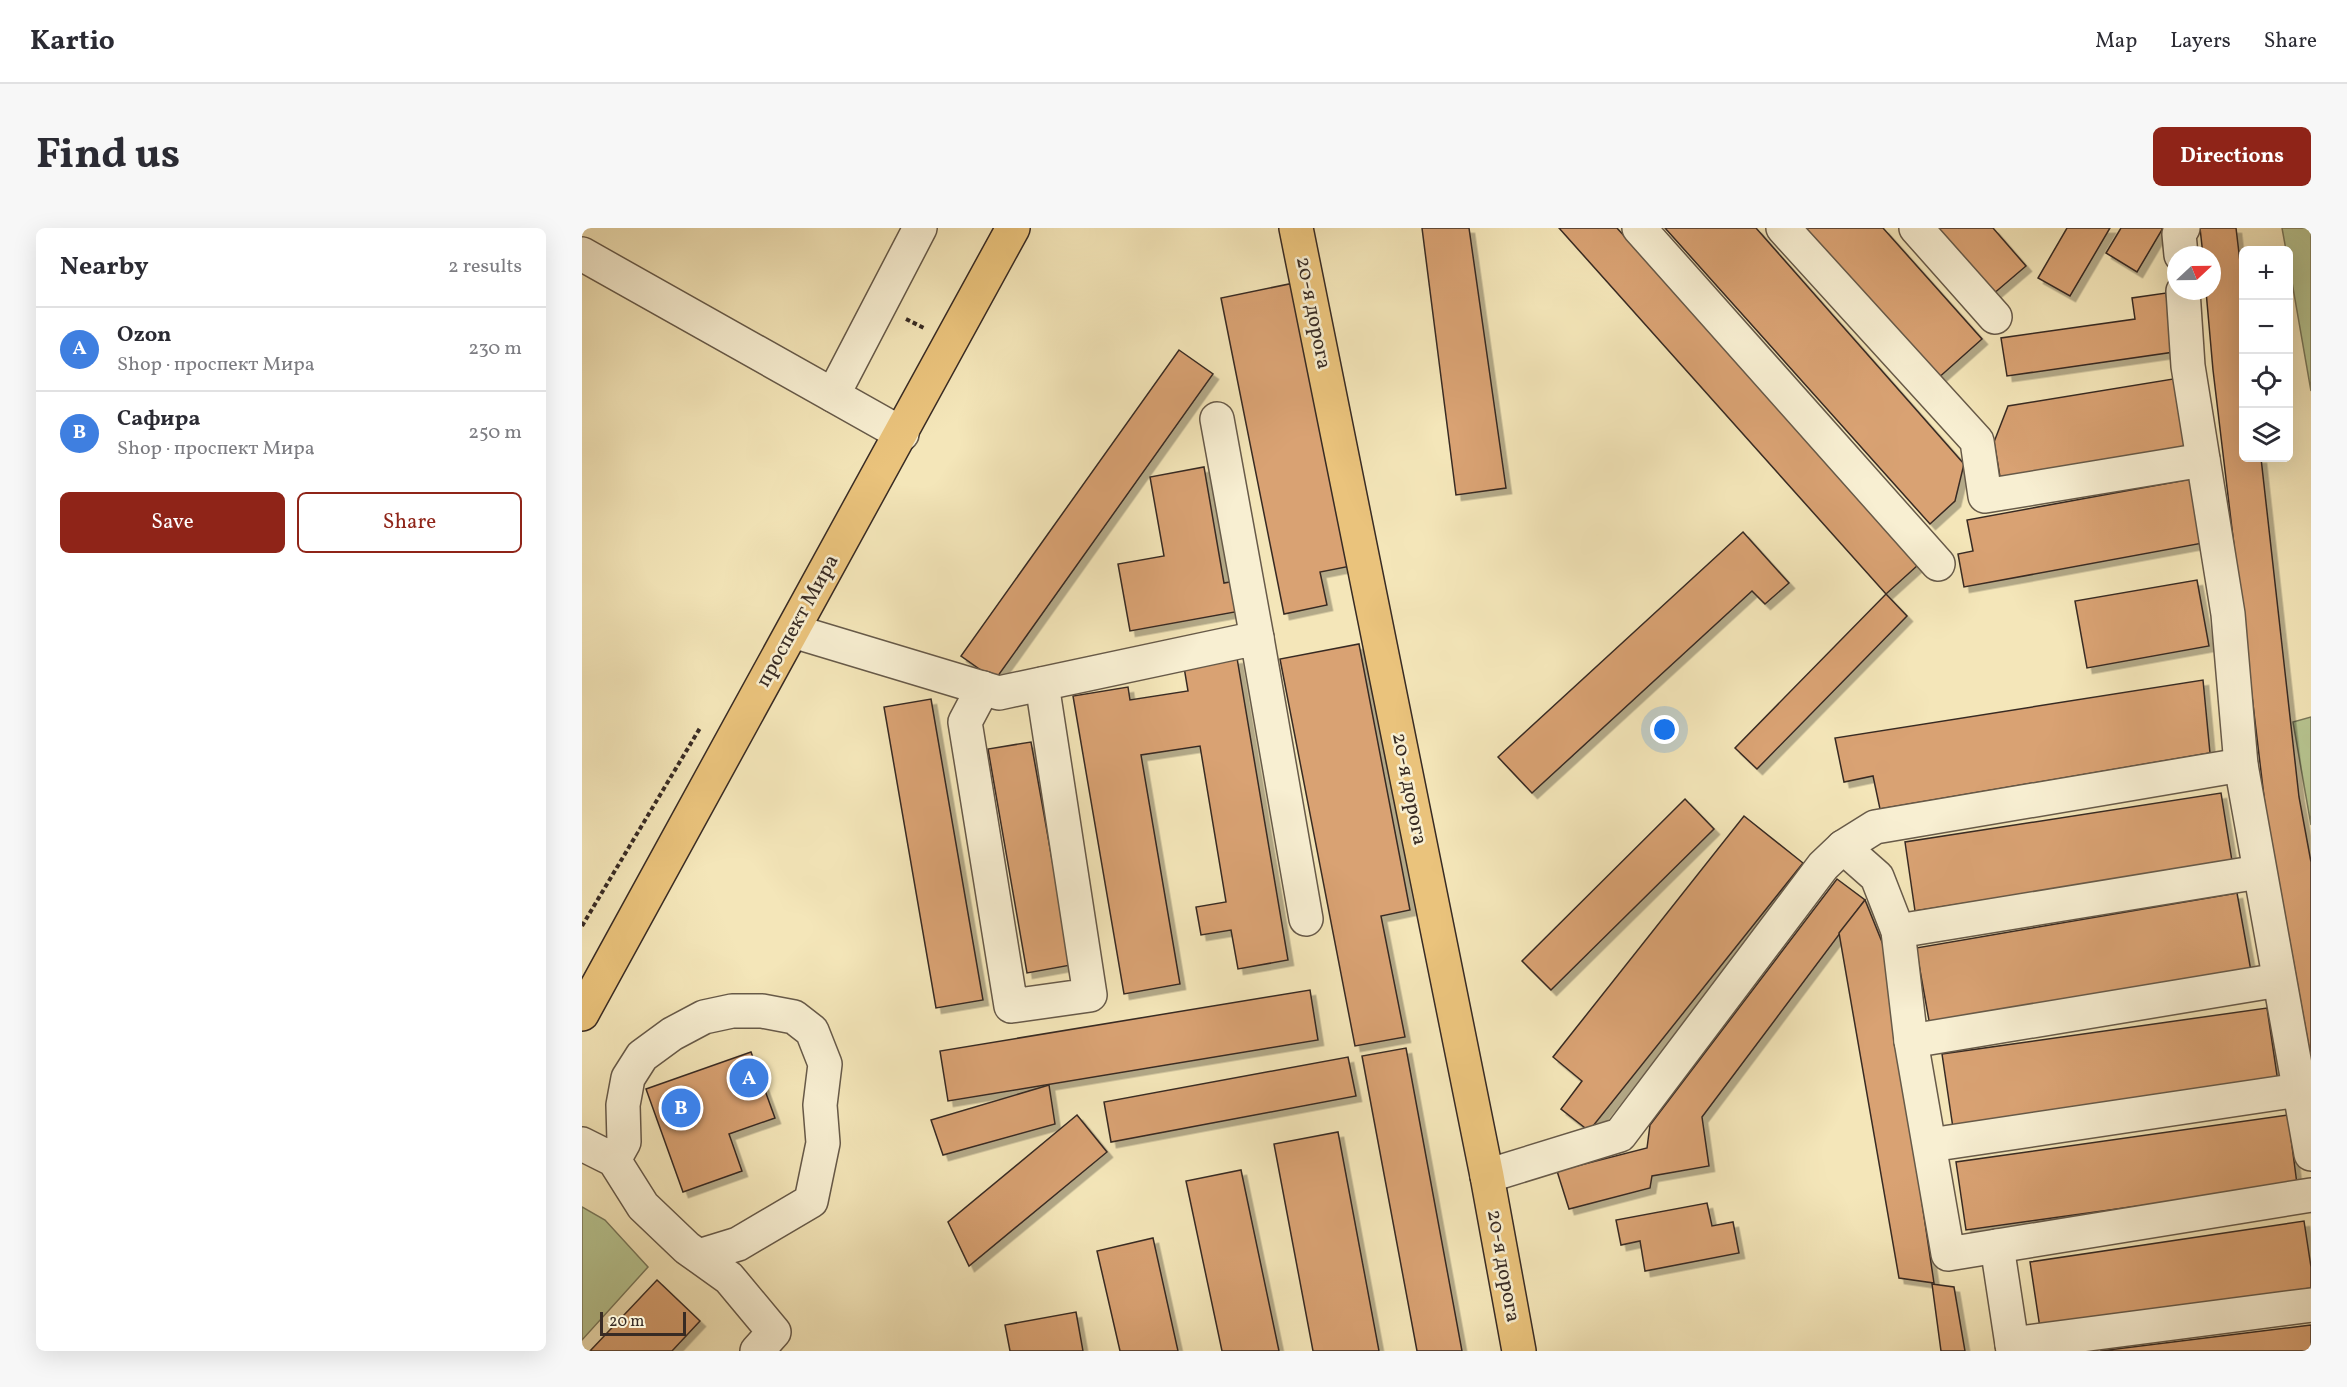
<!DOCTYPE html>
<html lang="en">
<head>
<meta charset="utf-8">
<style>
	:root { --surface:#fff; --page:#f7f7f7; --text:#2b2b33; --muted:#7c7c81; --line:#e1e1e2; --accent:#8f2418 }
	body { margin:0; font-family:Vollkorn,serif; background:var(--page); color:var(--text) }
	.controls { position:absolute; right:18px; top:18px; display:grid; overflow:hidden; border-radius:9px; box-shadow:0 6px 24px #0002 }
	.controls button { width:54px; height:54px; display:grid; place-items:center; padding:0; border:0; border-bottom:2px solid var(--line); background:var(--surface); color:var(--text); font:30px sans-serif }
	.compass { position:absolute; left:1585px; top:18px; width:54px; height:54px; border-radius:50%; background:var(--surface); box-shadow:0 6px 24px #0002; rotate:68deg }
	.scale { position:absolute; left:18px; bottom:15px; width:86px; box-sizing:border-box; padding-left:6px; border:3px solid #382b24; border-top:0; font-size:16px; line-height:21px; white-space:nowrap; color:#382b24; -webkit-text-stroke:4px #f8efd2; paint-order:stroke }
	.you { position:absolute; left:1083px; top:502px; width:21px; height:21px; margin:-15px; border:4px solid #fff; border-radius:50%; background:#1a73e8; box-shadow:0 0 0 9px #1a73e833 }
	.badge { display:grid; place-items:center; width:39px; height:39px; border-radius:50%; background:var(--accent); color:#fff; font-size:20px; font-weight:700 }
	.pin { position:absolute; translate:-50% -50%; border:3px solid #fff; box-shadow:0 2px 6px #0006 }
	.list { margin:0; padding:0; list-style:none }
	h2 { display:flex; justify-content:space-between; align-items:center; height:78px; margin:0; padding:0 24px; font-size:26px }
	h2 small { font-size:20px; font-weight:400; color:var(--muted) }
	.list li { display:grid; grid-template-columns:39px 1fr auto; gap:18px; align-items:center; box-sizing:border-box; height:84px; padding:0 24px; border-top:2px solid var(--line) }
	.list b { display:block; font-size:22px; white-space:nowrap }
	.list p { margin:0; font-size:20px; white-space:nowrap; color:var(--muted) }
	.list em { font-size:20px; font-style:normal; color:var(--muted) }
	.actions { display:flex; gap:12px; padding:18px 24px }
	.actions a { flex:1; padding:14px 0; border:2px solid var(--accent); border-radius:9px; text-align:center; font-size:21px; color:var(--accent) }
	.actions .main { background:var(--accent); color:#fff }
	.icon { flex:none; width:33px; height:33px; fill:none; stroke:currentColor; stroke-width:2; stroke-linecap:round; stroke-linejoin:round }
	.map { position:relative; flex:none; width:1729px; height:1123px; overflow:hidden; border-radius:9px }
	header { display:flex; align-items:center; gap:36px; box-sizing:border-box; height:84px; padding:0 30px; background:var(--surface); border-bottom:2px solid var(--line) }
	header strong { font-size:28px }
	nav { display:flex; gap:33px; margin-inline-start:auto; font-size:21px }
	.intro { display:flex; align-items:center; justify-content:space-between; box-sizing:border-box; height:144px; padding:0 36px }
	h1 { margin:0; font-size:42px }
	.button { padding:15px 27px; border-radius:9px; background:var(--accent); color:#fff; font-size:21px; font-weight:700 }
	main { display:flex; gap:36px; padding:0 36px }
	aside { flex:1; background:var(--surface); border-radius:9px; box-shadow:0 6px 24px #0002 }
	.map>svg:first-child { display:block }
</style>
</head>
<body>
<header>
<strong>Kartio</strong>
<nav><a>Map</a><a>Layers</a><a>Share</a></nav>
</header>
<div class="intro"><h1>Find us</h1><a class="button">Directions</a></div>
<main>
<aside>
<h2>Nearby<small>2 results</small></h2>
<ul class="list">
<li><span class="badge" style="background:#3f7fe0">A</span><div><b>Ozon</b><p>Shop · проспект Мира</p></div><em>230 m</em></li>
<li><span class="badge" style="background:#3f7fe0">B</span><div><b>Сафира</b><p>Shop · проспект Мира</p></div><em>250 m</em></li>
</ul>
<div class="actions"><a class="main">Save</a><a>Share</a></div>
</aside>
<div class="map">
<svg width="1729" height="1123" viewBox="0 0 1729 1123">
	<defs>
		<filter id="shadow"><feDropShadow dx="5.5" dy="5.5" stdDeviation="0" flood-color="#0004"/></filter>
	</defs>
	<rect width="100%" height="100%" fill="#f4e6b9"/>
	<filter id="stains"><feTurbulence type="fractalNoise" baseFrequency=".00333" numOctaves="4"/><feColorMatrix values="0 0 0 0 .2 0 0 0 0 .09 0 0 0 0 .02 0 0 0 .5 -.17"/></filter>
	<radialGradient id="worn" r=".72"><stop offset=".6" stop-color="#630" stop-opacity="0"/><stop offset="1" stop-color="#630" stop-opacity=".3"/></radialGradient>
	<g fill="#b8c692" stroke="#78785b" stroke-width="1.5">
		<polygon points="1700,0 1729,0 1729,163 1707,37 1706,22 1704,22"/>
		<polygon points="1729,489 1729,597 1711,494"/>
		<polygon points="0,979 23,992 66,1039 0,1112"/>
	</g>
	<g fill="#d9a273" stroke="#382b24" stroke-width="1.5" filter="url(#shadow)">
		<polygon points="840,0 887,0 924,260 874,267"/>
		<polygon points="977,0 1035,0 1336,337 1304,366"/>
		<polygon points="1083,0 1174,0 1382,236 1373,273 1348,296"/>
		<polygon points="1218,0 1301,0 1400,111 1354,152"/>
		<polygon points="1353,0 1411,0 1444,38 1410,67"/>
		<polygon points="1485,0 1528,0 1488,68 1456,50"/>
		<polygon points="1539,0 1581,0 1555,44 1524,25"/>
		<polygon points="1618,0 1654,0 1662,67 1662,230 1679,230 1717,569 1729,634 1729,831 1683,577 1631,142 1624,63 1630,63 1630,27 1621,27"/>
		<polygon points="712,55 769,338 738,344 745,377 702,386 639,70"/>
		<polygon points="1584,65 1592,124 1425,148 1419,110 1553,91 1550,70"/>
		<polygon points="597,122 631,146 413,452 379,428"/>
		<polygon points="1597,150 1608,219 1418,249 1412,214 1426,178"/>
		<polygon points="622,239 642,355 658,352 664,382 548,403 536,336 582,328 568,249"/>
		<polygon points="1609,251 1621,315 1382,359 1376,326 1391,323 1385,292"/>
		<polygon points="1161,304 1207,355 1183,376 1170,363 950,565 916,529"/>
		<polygon points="1615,352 1627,418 1505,440 1493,373"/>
		<polygon points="1304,366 1325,388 1175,541 1153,520"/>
		<polygon points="777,416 828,682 799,688 823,809 773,818 698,431"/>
		<polygon points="655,430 706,732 656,741 649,702 619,707 614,679 644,674 618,518 559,527 598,756 542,766 491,468 546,459 548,472 606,463 602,439"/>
		<polygon points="1621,452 1628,525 1298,581 1291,548 1262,554 1253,510"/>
		<polygon points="349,471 401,772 354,780 302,479"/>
		<polygon points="449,514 489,737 445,745 406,521"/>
		<polygon points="1639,565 1650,633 1333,683 1323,614"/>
		<polygon points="1103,571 1132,601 969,762 940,733"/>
		<polygon points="1162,588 1221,635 1007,903 979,881 1000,853 971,829"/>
		<polygon points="1255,651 1283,672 1120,889 1127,938 1070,948 1068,960 987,981 975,943 1065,920 1068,897"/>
		<polygon points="1655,665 1669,743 1348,798 1334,720"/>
		<polygon points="1283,672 1302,719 1352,1055 1317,1050 1257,705"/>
		<polygon points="728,762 736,812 366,873 358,823"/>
		<polygon points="1685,780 1696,854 1371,900 1360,826"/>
		<polygon points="824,820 880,1123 835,1123 780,828"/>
		<polygon points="169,824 193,890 147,906 160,943 101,964 64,861"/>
		<polygon points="766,829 774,868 529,914 522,874"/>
		<polygon points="467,857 473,896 361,927 349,892"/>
		<polygon points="495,887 525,924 387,1038 366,994"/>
		<polygon points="1706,887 1715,956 1384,1002 1374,934"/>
		<polygon points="756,904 797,1123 731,1123 692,916"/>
		<polygon points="659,942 697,1123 640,1123 604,953"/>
		<polygon points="1125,975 1130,998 1151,994 1157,1025 1063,1043 1058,1013 1039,1017 1034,992"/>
		<polygon points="1722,993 1729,1039 1729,1060 1458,1100 1448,1034"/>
		<polygon points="571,1010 596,1123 538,1123 515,1023"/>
		<polygon points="75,1052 118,1093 90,1123 8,1123"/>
		<polygon points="1350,1056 1372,1059 1383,1123 1359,1123"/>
		<polygon points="494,1084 501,1123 428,1123 423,1097"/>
		<polygon points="1729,1097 1729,1123 1518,1123"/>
	</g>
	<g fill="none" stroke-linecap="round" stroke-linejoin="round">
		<defs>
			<g id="minor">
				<polyline points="1057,0 1356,336"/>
				<polyline points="1201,0 1395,213 1403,268 1621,232"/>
				<polyline points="1334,0 1413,89"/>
				<polyline points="0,26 320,206"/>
				<polyline points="1599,27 1597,6 1601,0"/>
				<polyline points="1601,63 1606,138 1646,386 1659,537 1729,926"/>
				<polyline points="251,167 338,0"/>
				<polyline points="635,191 675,410"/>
				<polyline points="211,403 417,465 675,410 724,691"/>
				<polyline points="401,460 383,494 429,778 508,767 460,456"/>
				<polyline points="1659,537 1293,599 1261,619 1295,649 1316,703 1329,813 1366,1026 1729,967"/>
				<polyline points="1316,703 1677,644"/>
				<polyline points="1329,813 1697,752"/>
				<polyline points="0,916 32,932 61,978 105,1020 147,1050 192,1104 175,1123"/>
				<polyline points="1348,917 1717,862"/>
				<polyline points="32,932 42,914 41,877 46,850 60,828 90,806 122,789 150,783 180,783 212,789 230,803 243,836 238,877 241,915 229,973 156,1016 117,1028"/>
				<polyline points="905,948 1038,907 1241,638 1261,619"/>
				<polyline points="1415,1018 1431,1123"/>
				<polyline points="1430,1116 1729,1077"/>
			</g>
			<g id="major">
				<polyline points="714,0 905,948 937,1123"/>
				<polyline points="0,786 431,0"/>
			</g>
		</defs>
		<use href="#minor" stroke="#675a49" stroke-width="36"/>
		<use href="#major" stroke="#382b24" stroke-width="36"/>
		<g stroke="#382b24" stroke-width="4" stroke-dasharray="4.5 3" stroke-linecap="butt">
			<polyline points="324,91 342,100"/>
			<polyline points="0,698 118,500"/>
		</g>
		<use href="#minor" stroke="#f8efd2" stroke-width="33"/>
		<use href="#major" stroke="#eac37c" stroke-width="33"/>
	</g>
	<g text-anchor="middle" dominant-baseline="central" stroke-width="5" stroke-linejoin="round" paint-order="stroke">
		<g font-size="21" fill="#382b24" stroke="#f8efd2">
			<text transform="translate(731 85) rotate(79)">20-я дорога</text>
			<text transform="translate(216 393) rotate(-61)">проспект Мира</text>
			<text transform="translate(827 561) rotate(79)">20-я дорога</text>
			<text transform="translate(921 1038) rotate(80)">20-я дорога</text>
		</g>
	</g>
	<rect width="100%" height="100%" filter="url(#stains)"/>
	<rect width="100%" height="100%" fill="url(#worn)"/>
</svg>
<div class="controls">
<button>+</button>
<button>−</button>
<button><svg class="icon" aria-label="locate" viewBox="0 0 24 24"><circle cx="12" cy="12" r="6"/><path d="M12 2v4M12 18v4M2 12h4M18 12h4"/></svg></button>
<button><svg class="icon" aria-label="layers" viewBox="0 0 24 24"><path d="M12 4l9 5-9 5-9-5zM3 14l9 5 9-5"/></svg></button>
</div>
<svg class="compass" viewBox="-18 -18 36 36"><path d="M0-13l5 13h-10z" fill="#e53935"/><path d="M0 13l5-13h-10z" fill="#7c7c81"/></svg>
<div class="scale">20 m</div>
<div class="you"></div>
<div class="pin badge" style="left:167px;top:850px;background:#3f7fe0">A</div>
<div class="pin badge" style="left:99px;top:880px;background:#3f7fe0">B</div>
</div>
</main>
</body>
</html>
